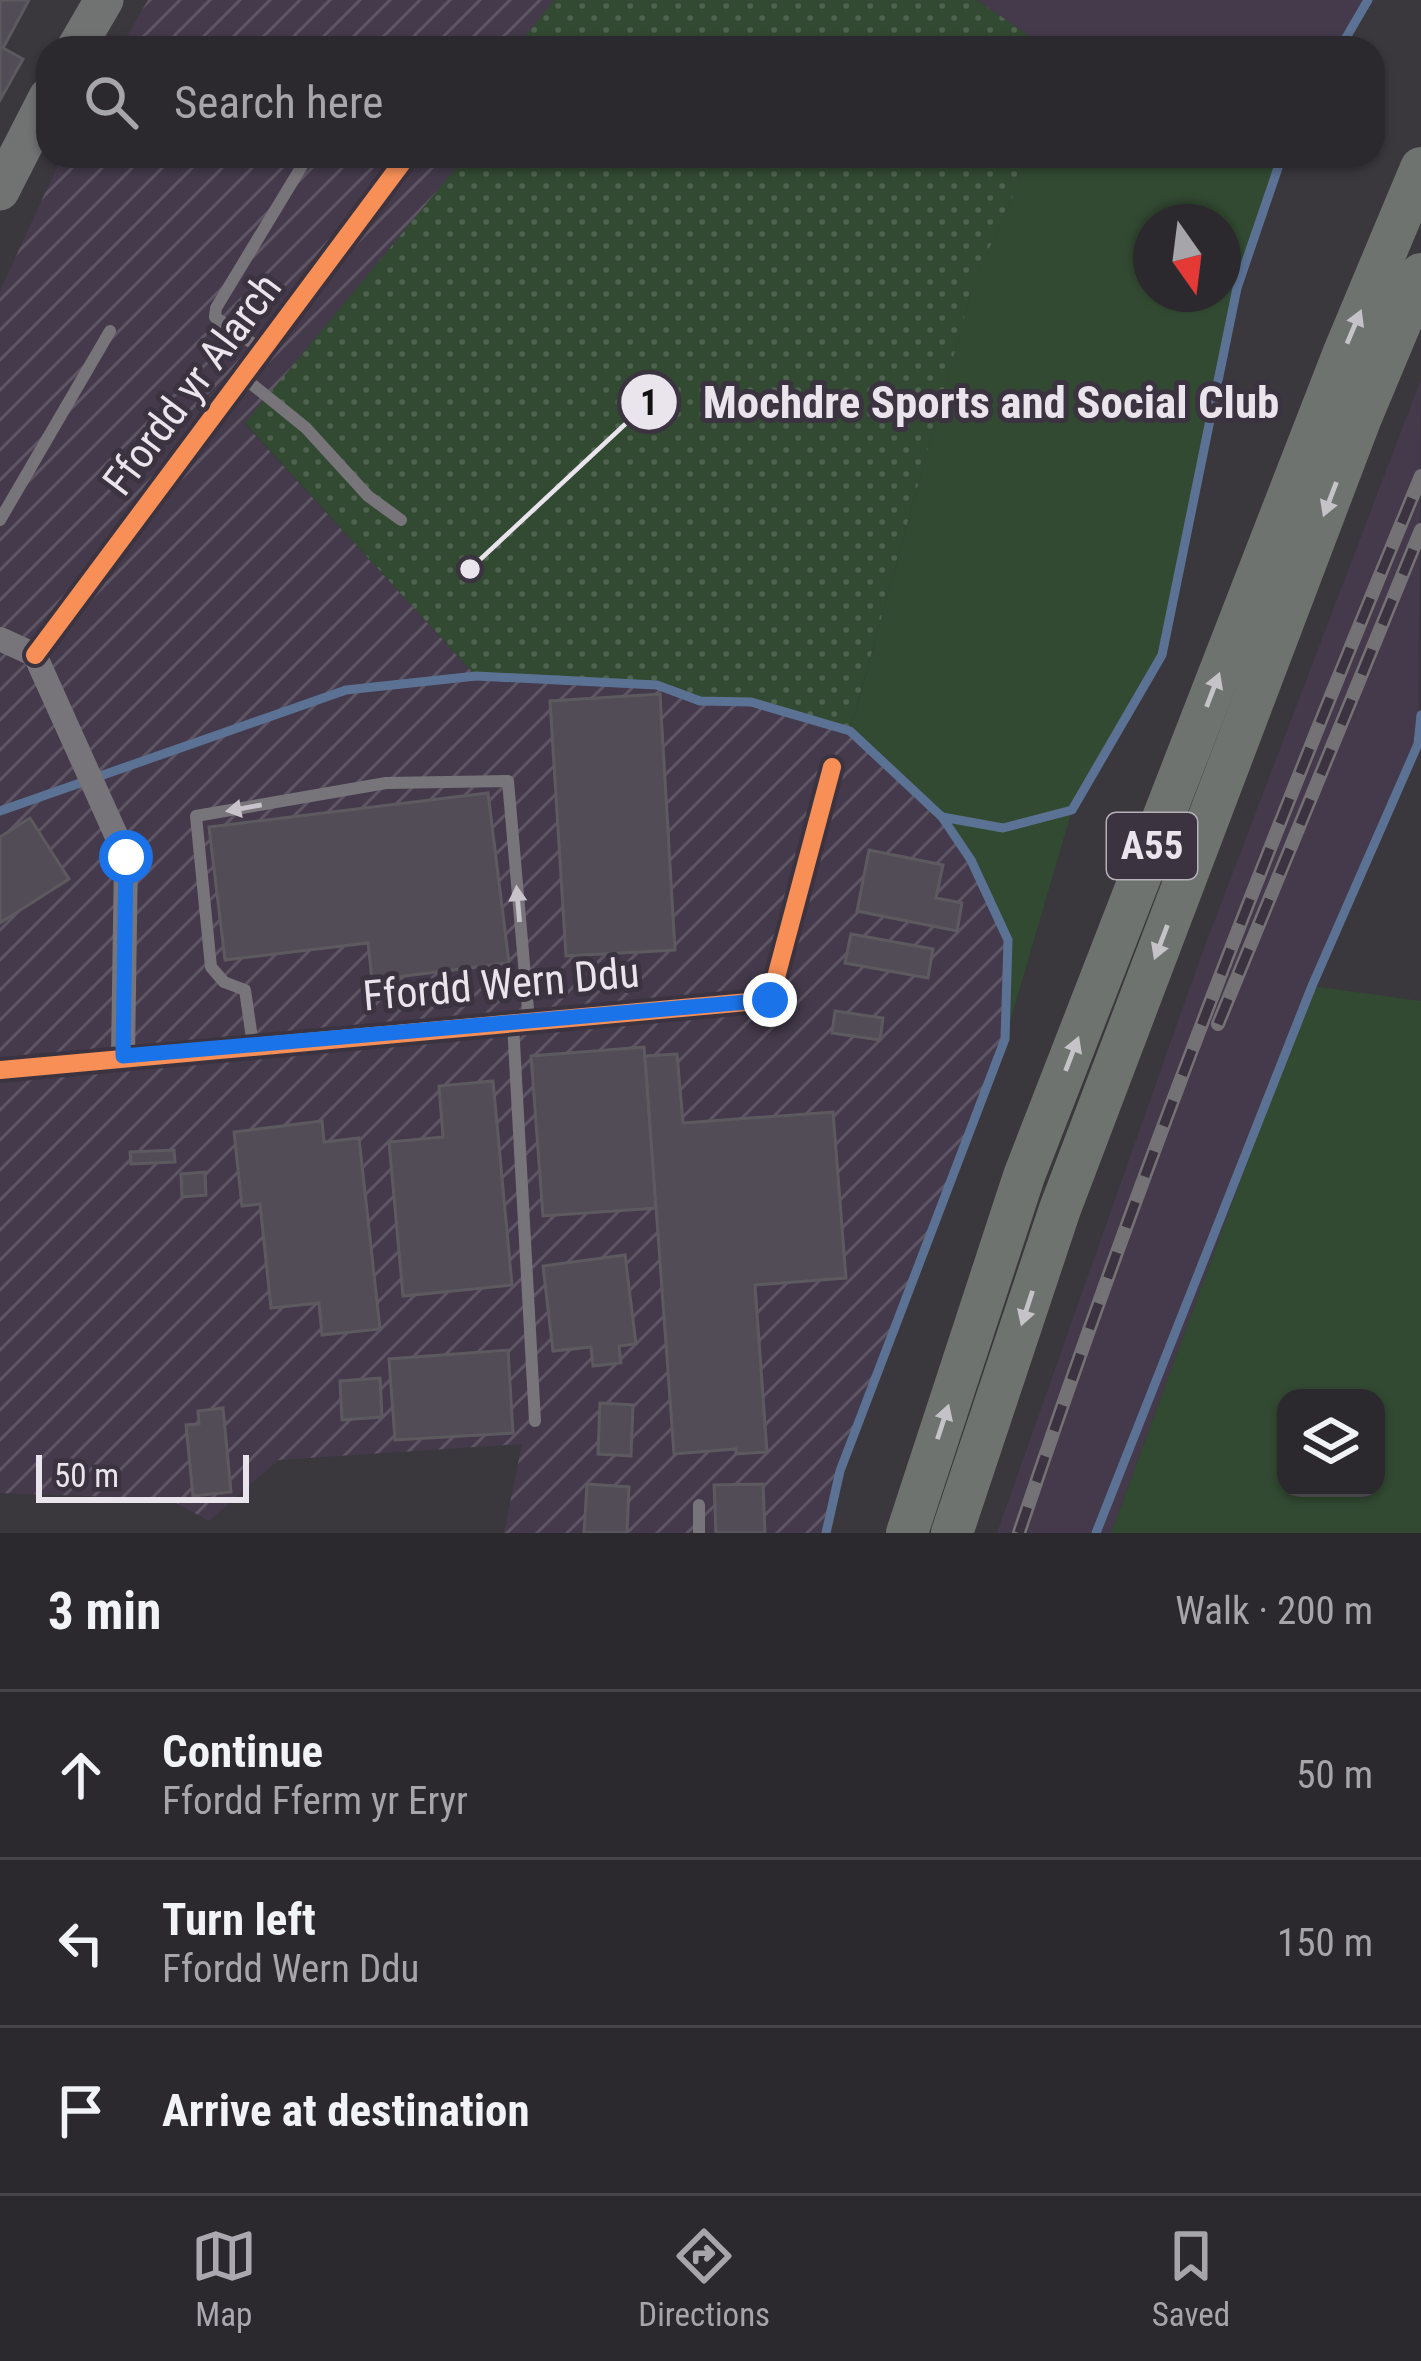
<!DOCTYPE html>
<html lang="en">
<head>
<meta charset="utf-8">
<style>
	:root { --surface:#2c292e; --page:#343136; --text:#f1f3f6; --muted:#a6a6aa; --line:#48454a; --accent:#aca8af }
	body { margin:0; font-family:"Roboto Condensed",sans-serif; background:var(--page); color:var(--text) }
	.controls { position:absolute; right:36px; bottom:36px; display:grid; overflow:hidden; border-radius:24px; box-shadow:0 3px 9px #0004 }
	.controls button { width:108px; height:108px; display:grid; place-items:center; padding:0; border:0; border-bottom:3px solid var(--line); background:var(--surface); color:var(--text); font:60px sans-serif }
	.compass { position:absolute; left:1133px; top:204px; width:108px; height:108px; border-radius:50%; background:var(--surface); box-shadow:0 3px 9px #0004; rotate:166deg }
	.scale { position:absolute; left:36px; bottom:30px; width:213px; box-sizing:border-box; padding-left:12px; border:6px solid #eae5ed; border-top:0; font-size:33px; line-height:42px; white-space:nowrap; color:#eae5ed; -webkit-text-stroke:9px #3b3440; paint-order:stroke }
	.stop { position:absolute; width:36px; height:36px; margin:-27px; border:9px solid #1a73e8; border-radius:50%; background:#fff }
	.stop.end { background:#1a73e8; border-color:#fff; box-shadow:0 3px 12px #0008 }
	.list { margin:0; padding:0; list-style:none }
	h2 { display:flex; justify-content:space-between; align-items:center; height:156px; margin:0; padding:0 48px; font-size:51px }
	h2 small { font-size:39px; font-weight:400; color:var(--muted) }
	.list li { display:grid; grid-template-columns:78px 1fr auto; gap:36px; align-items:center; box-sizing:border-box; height:168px; padding:0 48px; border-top:3px solid var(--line) }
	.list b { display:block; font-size:45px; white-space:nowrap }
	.list p { margin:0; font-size:39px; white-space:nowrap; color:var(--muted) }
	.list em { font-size:39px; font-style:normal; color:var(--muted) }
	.icon { flex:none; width:66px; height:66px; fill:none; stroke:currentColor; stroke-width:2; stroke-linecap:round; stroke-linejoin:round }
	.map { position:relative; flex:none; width:1421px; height:1533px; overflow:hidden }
	.search { position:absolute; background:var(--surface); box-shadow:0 3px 9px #0004; left:36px; right:36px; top:36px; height:132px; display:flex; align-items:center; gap:30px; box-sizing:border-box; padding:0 42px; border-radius:36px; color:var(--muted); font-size:45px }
	.sheet { height:660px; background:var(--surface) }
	nav { display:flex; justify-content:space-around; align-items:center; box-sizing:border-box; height:168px; border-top:3px solid var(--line); background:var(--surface); font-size:33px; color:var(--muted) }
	nav a { display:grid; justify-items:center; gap:6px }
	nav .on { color:var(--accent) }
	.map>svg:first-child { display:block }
</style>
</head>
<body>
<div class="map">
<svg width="1421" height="1533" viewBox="0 0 1421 1533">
	<defs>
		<pattern id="industrial-furrows" width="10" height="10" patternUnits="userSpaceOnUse" patternTransform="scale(3)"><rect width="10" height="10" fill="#443a4b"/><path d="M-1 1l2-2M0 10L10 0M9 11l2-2" fill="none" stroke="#5f5665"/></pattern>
		<pattern id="park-dots" width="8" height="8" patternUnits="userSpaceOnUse" patternTransform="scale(3)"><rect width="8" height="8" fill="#324932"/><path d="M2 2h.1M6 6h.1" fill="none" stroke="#506350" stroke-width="1.8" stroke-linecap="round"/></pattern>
	</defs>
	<rect width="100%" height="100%" fill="#3a373d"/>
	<g fill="#443a4b">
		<polygon points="977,0 1368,0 1340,48 1047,48"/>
		<polygon points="1421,379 1418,744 1312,986 1111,1533 997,1533 1201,956"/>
	</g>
	<g fill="url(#industrial-furrows)">
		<polygon points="148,0 554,0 516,48 120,48"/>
		<polygon points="62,156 466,156 245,424 476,676 657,685 700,701 751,702 850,731 942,817 971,860 1008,940 1005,1039 840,1471 826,1533 504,1533 522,1444 278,1460 209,1521 169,1499 0,1493 0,291"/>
	</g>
	<g fill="#324932" fill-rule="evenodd">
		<path d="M1031,156h251l-45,132 -75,367 -90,155 -67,229 3,-99 -37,-80 -29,-44 -92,-84 124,-450zM1151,222h72v72h-72z"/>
		<path d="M1312,986l109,15v532h-310zM1286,1398h90v90h-90z"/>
	</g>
	<g fill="url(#park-dots)">
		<polygon points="554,0 977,0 1047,48 516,48"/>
		<polygon points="466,156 1031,156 974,282 850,731 751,702 700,701 657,685 476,676 245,423"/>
	</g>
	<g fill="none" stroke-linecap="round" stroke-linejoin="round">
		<g stroke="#5b7294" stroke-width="9">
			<polyline points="1340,48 1368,0"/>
			<polyline points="0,811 346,690 476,676 657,685 700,701 751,702 850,731 942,817 971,860 1008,940 1005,1039 840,1471 826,1533"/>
			<polyline points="942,817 1003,828 1072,810 1162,655 1237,288 1282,156"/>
			<polyline points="1096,1533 1312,986 1418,744 1421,715"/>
		</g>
	</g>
	<g fill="#514c56" stroke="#5d5a5f" stroke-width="3">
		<polygon points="0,0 29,0 3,48 23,59 0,100"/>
		<polygon points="660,694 675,950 566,956 550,701"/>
		<polygon points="488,793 509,963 372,980 368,943 225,960 209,827"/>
		<polygon points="30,818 69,879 0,923 0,837"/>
		<polygon points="869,850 943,865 936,898 962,903 957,931 857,911"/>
		<polygon points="851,934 933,949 928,978 845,963"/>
		<polygon points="835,1011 883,1018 880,1040 832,1033"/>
		<polygon points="644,1047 656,1208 543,1216 531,1056"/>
		<polygon points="677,1054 683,1123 833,1112 846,1278 755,1285 767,1452 736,1454 736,1449 674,1454 645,1056"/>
		<polygon points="493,1081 512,1285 403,1296 389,1142 443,1137 439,1086"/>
		<polygon points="322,1121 324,1142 359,1138 380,1329 322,1335 319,1303 271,1308 260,1204 242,1206 234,1132"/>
		<polygon points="174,1150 175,1162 131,1164 130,1152"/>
		<polygon points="205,1172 206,1195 182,1197 181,1174"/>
		<polygon points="625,1255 636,1344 619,1346 621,1363 593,1366 591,1347 553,1351 543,1266"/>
		<polygon points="508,1350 513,1433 395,1440 389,1359"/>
		<polygon points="380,1378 382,1417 342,1420 340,1381"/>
		<polygon points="600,1403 633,1405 631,1456 598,1454"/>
		<polygon points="223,1408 231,1492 193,1496 186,1425 199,1424 198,1411"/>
		<polygon points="587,1484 629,1487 627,1533 584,1533"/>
		<polygon points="763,1484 765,1533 716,1533 714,1485"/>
	</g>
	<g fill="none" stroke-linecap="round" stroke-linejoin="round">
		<g stroke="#777579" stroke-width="12">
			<polyline points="262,350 215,317 216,308 308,156"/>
			<polyline points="243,377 306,428 368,496 401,520"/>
			<polyline points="0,520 110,331"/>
			<polyline points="513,1024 535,1421"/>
			<polyline points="253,1045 245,990 224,982 211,967 196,816 386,783 508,781 529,1021"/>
			<polyline points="699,1533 699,1505"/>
		</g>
		<g stroke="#777579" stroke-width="24">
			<polyline points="0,639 35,655 126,857 123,1056"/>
			<polyline points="35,655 407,156"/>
			<polyline points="0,1070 770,1000 832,767"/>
		</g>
		<g stroke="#717372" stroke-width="39">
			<polyline points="76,48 104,0"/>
			<polyline points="0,191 48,97"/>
		</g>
		<g stroke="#6f736f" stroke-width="42">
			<polyline points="907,1533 1024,1176 1344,352 1421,168"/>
			<polyline points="952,1533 1060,1209 1360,420 1421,274"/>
		</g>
		<defs>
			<g id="rail">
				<polyline points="1218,1024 1421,530"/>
				<path d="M1019,1533c120,-358 257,-708 402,-1057"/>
			</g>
		</defs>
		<use href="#rail" stroke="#757276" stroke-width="14"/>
		<use href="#rail" stroke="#3b3440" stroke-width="9" stroke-dasharray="27" stroke-linecap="butt"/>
		<defs>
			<g id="cycleway">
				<polyline points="35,655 407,156"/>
				<polyline points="0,1070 770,1000 832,767"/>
			</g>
		</defs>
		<use href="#cycleway" stroke="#3b3440" stroke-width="26"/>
		<use href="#cycleway" stroke="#f78f57" stroke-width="18"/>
	</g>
	<defs><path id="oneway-solid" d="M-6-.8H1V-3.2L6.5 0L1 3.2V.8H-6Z" transform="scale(3)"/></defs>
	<g fill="#c5c3c7">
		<use href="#oneway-solid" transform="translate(1354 327) rotate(-67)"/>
		<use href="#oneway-solid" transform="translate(1330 499) rotate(111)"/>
		<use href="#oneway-solid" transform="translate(1213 690) rotate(-69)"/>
		<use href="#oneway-solid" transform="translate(1161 942) rotate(111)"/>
		<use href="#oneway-solid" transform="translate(1072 1054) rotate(-69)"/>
		<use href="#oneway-solid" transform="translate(1027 1308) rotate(108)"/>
		<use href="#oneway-solid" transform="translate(943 1422) rotate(-72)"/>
	</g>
	<g fill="#c8c3ca">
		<use href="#oneway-solid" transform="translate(244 808) rotate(170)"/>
		<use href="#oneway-solid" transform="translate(518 904) rotate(-95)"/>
	</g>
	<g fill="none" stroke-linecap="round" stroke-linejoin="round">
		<polyline stroke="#1a73e8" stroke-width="15" points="126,857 123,1056 770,1000"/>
	</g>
	<g text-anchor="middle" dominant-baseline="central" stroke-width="10" stroke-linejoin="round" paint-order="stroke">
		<rect fill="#3b3440" stroke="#b6b0b9" stroke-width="3" x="1107" y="813" width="90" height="66" rx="9"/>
		<g font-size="39" font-weight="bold" fill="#eae5ed">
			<text x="1152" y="846">A55</text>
		</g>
		<g font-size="42" fill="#eae5ed" stroke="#3b3440">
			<text transform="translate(192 384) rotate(-53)">Ffordd yr Alarch</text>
			<text transform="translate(501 984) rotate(-5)">Ffordd Wern Ddu</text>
		</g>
	</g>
	<path fill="none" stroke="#eae5ed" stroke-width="4.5" d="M470 569L649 402"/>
	<g fill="#eae5ed" stroke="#3b3440" stroke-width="4.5">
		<circle cx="470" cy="569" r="12"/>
		<circle cx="649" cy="402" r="30"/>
	</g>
	<g font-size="36" text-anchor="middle" font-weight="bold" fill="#111">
		<text x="649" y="415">1</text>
	</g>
	<g font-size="45" text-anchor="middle" font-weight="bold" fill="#eae5ed" stroke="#3b3440" stroke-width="10" stroke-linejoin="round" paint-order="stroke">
		<text x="991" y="418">Mochdre Sports and Social Club</text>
	</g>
</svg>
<div class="controls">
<button><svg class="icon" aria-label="layers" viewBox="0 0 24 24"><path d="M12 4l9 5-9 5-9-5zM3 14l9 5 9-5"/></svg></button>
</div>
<svg class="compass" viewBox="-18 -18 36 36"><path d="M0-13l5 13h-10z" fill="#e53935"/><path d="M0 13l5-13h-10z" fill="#a6a6aa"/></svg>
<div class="scale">50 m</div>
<div class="stop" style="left:126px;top:857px"></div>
<div class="stop end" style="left:770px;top:1000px"></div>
<div class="search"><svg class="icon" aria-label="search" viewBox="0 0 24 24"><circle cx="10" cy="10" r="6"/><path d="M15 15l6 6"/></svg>Search here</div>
</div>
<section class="sheet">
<h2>3 min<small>Walk · 200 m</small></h2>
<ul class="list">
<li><svg class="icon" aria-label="ahead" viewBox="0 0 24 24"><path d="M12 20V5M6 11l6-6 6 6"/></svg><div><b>Continue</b><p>Ffordd Fferm yr Eryr</p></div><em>50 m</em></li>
<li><svg class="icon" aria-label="left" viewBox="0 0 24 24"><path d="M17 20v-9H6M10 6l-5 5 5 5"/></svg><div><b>Turn left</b><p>Ffordd Wern Ddu</p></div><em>150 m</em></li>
<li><svg class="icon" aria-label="arrive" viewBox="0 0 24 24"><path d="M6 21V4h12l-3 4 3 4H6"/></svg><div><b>Arrive at destination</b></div></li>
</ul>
</section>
<nav>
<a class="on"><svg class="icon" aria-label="map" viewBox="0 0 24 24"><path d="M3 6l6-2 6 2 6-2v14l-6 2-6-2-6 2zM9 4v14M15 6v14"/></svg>Map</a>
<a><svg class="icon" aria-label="directions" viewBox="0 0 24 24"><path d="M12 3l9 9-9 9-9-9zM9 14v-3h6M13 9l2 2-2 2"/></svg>Directions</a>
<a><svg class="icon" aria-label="saved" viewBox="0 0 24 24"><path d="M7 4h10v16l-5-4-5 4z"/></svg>Saved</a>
</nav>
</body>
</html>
